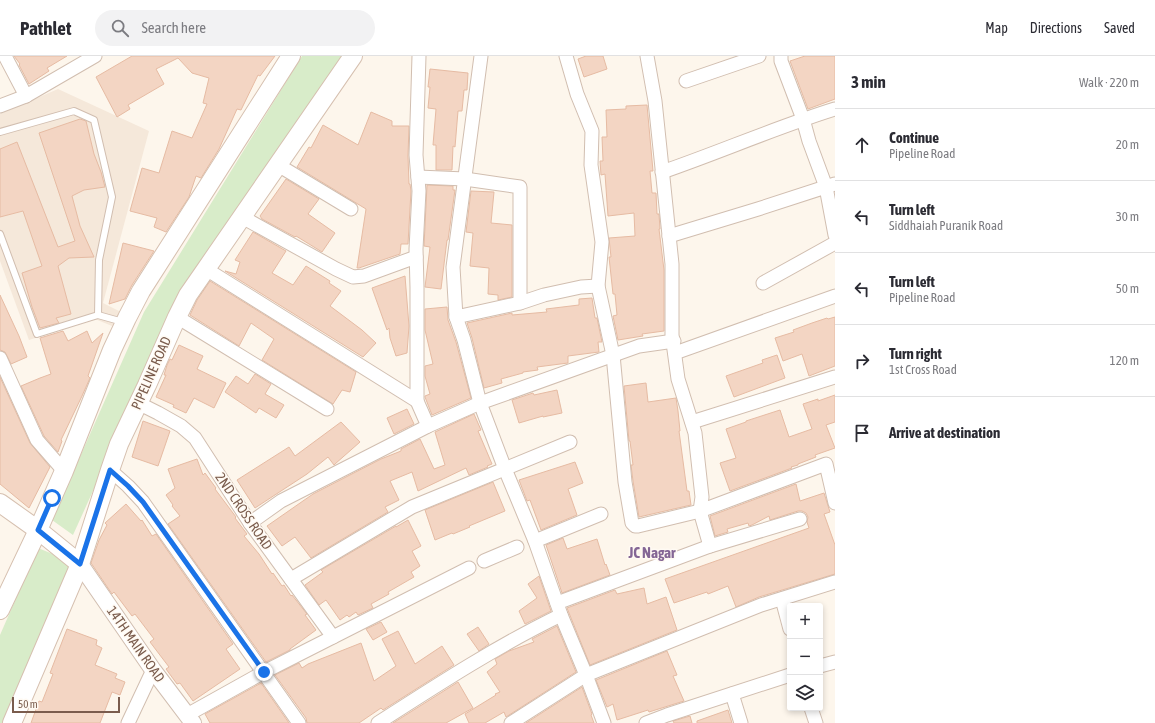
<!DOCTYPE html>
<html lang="en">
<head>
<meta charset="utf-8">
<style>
	:root { --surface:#fff; --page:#f2f2f3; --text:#2b2b33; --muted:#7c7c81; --line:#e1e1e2 }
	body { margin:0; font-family:"Asap Condensed",sans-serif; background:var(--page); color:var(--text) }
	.controls { position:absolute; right:12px; bottom:12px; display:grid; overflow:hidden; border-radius:4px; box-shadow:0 2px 6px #0003 }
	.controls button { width:36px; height:36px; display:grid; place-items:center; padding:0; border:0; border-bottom:1px solid var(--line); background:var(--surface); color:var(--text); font:20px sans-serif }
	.scale { position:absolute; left:12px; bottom:10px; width:108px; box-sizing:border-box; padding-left:4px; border:2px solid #7a5c4d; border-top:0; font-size:11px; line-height:14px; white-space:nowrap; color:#7a5c4d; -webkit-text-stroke:3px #fffaf3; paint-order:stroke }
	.stop { position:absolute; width:12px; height:12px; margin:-9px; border:3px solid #1a73e8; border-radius:50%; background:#fff }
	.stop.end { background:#1a73e8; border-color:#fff; box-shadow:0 1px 4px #0008 }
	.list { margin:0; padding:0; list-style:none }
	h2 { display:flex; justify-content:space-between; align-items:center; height:52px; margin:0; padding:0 16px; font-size:17px }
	h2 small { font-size:13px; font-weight:400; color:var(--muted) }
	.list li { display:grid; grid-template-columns:26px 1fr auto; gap:12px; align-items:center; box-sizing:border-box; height:72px; padding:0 16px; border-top:1px solid var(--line) }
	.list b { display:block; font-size:15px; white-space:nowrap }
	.list p { margin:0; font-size:13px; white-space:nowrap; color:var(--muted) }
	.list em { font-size:13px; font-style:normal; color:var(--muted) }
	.icon { flex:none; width:22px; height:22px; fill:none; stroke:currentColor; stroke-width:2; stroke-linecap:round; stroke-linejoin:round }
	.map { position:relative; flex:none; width:835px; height:667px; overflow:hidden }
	header { display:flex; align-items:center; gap:24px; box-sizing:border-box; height:56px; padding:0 20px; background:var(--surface); border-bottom:1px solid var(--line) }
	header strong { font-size:19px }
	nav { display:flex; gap:22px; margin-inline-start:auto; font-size:14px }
	.search { width:280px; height:36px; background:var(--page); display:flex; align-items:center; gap:10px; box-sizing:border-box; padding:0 14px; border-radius:22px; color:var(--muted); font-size:15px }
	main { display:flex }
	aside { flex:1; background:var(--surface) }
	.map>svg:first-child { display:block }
</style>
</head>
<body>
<header>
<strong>Pathlet</strong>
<div class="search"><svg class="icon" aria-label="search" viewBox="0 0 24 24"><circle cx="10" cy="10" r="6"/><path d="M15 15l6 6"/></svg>Search here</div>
<nav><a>Map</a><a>Directions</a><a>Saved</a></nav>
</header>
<main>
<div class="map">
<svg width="835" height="667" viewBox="0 0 835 667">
	<rect width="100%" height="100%" fill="#fdf6ec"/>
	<polygon fill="#f5e8da" points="58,33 149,75 103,247 121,256 112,270 95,263 29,284 0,205 0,58"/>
	<g fill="#d8ecc9">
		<polygon points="302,0 343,0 180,243 73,479 52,464 144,256"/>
		<polygon points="38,492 75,507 5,667 0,667 0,579"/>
	</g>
	<g fill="#f3d5c3" stroke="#e6bba3">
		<polygon points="14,0 67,0 47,12 49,15 29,28 19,9 20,8"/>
		<polygon points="132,0 275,0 260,20 258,19 241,54 237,53 219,93 201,122 196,120 189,141 166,176 154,171 157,162 130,155 142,112 159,117 172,75 192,82 207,48 203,47 209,22 192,17 178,2 156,13 164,28 128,49 130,53 117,61 96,21"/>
		<polygon points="586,0 603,0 607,13 584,21 578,3"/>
		<polygon points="805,0 835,0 835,43 808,53 790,5"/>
		<polygon points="430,13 468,17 467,34 464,34 462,55 458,55 455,91 453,90 452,114 436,114 436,89 433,89 436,53 428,52 430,31 428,31"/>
		<polygon points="647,49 653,115 650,115 652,137 656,137 657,158 659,158 660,173 659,173 664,214 664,275 642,278 643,280 618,284 613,260 617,259 615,238 613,238 609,201 611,201 609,182 635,180 634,157 608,160 605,118 601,119 600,105 603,105 602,81 607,81 606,54 626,53 626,50"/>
		<polygon points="371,56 392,65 392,70 409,70 408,100 409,128 410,128 411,135 408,188 401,188 400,198 359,212 357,212 366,153 297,111 309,91 311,92 323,69 358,89"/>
		<polygon points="80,63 86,65 94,98 101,116 105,131 84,134 72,140 80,170 94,201 69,202 58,210 71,258 56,262 59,267 40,272 32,251 22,217 42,210 23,155 0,161 0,93 17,86 58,191 75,185 39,77"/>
		<polygon points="286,123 319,143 308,158 335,177 322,196 296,180 295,181 262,163 260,160"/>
		<polygon points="427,129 453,130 453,134 455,134 448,184 447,184 446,192 441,233 425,231 430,191 424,190"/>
		<polygon points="471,135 494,136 491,167 512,169 512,241 498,244 498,239 488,238 489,212 470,210 473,177 466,176"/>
		<polygon points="253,176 286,195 272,217 293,229 306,210 330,225 329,227 341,235 330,250 362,274 376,287 363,301 225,215 236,218 240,206 235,204"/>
		<polygon points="123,187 154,195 132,229 125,243 109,248"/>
		<polygon points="405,220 409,270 407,297 396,300 390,282 389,272 387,274 372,232"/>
		<polygon points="210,225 356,316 350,336 342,334 333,348 262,304 274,283 251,267 239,290 190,259 197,244"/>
		<polygon points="0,239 19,280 27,301 11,308 5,296 0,294"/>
		<polygon points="592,242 595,262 597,262 602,286 598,286 599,296 568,300 568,307 537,311 538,314 523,316 523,317 501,323 502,327 484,332 472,282 467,267 512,257 512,259 547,256 546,253 579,249 579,243"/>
		<polygon points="447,251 448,264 456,286 471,342 432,359 425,341 425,340 430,338 425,320 425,310 433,308 425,274 425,253"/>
		<polygon points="835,261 835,310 809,320 802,298 783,305 775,282 794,276 793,274 812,267 827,262 828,263"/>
		<polygon points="63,275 68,285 87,275 92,287 103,277 88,320 90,322 82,340 61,384 62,385 58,396 44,380 21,330 40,322 51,318 40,282"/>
		<polygon points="179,289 203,300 197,313 226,327 214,352 194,342 186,357 173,351 174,349 156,341 166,319 164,319 167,309 170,303 172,304"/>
		<polygon points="777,299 785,322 734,341 726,320 763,307 762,304"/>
		<polygon points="255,318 271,328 265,338 284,349 276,362 259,352 256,357 225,336 236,320 248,328"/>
		<polygon points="0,321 30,387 50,411 29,452 0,428"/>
		<polygon points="646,327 648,346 676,342 678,355 680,375 679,375 687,435 689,435 691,449 639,461 633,425 631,409 633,409 630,385 629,385 624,330"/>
		<polygon points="557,334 562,357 543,361 543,360 519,367 512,344 533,337 534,339"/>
		<polygon points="835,339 835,366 826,369 835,392 815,399 816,401 798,408 798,409 791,411 792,412 730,435 720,407 736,402 726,373 746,366 746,365 780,354 789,381 812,373 803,348 818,343 818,345"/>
		<polygon points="407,353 414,368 394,378 387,362"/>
		<polygon points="474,358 481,374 478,375 492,408 487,410 488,411 469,419 466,412 418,435 412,416 390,425 399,444 385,451 388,456 311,502 295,481 282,490 267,470 313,438 381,403 401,395 401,393 420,383 434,413 445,409 435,376"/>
		<polygon points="143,365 170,375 158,410 132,401"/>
		<polygon points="341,366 360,386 335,408 334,409 328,401 307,418 255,452 237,424 289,391 295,400"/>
		<polygon points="197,403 203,419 205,417 216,432 215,433 236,461 235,462 247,478 244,480 259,498 272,518 273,517 282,530 284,529 291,540 292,539 307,558 305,559 316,574 290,593 290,594 266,606 168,468 180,460 172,450 173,449 166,439 175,432 168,413"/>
		<polygon points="575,406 583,427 568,433 577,459 541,474 530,444 527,445 519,424"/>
		<polygon points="493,426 505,455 469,470 470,471 453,478 452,477 435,484 425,454"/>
		<polygon points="796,428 800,445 824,437 830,456 824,458 835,489 835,518 759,541 736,551 728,530 708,538 707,536 674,547 665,523 809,472 807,466 808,461 806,457 802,455 798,455 770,464 769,460 752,469 749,470 748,467 727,473 728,476 715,480 710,460"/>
		<polygon points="126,448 141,465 142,464 152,480 156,478 233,588 226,593 240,613 193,645 180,627 177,628 166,613 169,611 150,586 154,583 135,558 132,560 114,536 112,538 91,507 99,484 107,469 105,467"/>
		<polygon points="408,464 421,490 412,495 420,510 411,516 414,521 388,536 389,538 371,548 373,552 358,559 356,556 349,561 347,559 340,564 326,544 319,549 305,529 323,516 321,514 396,470 396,471"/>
		<polygon points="563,482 567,493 597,483 605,509 606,508 610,519 562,537 546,489"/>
		<polygon points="539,520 551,555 525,568 519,555 537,542 528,528"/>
		<polygon points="644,532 647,548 666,541 677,574 590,609 567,552 615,534 617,538"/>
		<polygon points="381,566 387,576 373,584 366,573"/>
		<polygon points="557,570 576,616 506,661 504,656 485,667 469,667 465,658 496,639 495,638 500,636 487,616 497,608 495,603 509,595 534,586 532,583"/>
		<polygon points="478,571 489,588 479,595 467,578"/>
		<polygon points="67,573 97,584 96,589 102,592 95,609 117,618 115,622 125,626 120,639 112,636 100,667 31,667 39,645 42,646 53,618 50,617"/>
		<polygon points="398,575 415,608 442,590 454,609 383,654 381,652 359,667 307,667 306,662 275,619 299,607 302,612 308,608 361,587 374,625 396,610 382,583"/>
		<polygon points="667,595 677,619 673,620 684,645 649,656 648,654 617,664 613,648 607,651 596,624"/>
		<polygon points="458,626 473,652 446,667 393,667"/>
		<polygon points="261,627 289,667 210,667 205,658"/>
		<polygon points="582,631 592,658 591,659 594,667 526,667"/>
		<polygon points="728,654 732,667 697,667 697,665"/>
		<polygon points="690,660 692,667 674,667 673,665"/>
	</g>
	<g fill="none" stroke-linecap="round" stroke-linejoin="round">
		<defs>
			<g id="service">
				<polyline points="0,76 74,55 94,64 112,141 99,204 98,259"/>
				<polyline points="0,178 37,278 98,259 123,266"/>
			</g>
			<g id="minor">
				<polyline points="5,0 26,40 95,0"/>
				<polyline points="419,0 416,99 419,135 416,193 417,231 417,345 428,370"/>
				<polyline points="481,0 453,211 456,261 464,284 480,347 505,413 535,485 561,559 586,619 604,667"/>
				<polyline points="566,0 577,38 592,75 591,109 602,186 598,230 613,299 625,426 632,467 635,470 638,470 700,455 710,490"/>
				<polyline points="647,0 655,45 672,208 672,279 678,323 695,377 702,441 700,455 826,408 835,447"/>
				<polyline points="781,0 781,5 803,63 809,85 826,131 835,179"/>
				<polyline points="686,25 759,0"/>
				<polyline points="0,50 26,40"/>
				<polyline points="278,109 351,153"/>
				<path d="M662,116c58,-20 115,-45 173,-63"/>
				<polyline points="418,121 465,123 520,131 520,247"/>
				<polyline points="242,161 336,213 353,221 364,220 416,201"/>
				<polyline points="669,180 758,153 835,128"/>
				<polyline points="206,213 417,345"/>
				<polyline points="763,227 835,187"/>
				<polyline points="177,261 327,353"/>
				<polyline points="456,261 520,247 544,239 581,231 598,230"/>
				<polyline points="675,297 835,240"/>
				<polyline points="0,302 37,384 64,415"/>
				<polyline points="138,347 158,357 181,370 195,382 250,467 333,581"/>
				<polyline points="692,366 835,321"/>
				<polyline points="110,414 128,430 143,446 299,667"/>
				<polyline points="250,467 281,445 428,370 480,347 639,290 674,285"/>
				<polyline points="535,485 601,458"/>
				<polyline points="484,505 517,491"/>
				<polyline points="291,523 412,451 570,386"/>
				<polyline points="782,543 790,573"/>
				<polyline points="557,547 710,490 800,463"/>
				<polyline points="820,610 835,606"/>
				<polyline points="732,638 741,667"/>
				<polyline points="811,652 816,667"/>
				<polyline points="187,659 264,616 469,512"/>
				<polyline points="128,667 153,614"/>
				<path d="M378,667c59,-38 119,-77 183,-108"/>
				<polyline points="511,667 586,619 761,549 835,526"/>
				<polyline points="646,667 667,659 790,619"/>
			</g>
			<polyline id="tertiary" points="80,508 153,614 193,667"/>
			<g id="secondary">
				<polyline points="0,447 38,474 80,508"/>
				<polyline points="0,554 38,474 64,415 112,294 127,262 141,235 291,0"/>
				<polyline points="12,667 80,508 110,414 119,388 147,329 177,261 188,239 206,213 353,0"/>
			</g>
		</defs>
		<use href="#service" stroke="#d1beb0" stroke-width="8"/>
		<use href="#minor" stroke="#d1beb0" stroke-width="15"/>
		<use href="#tertiary" stroke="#d1beb0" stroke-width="18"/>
		<use href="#secondary" stroke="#d6c0b0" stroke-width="20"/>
		<use href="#service" stroke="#fff" stroke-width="6"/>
		<use href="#minor" stroke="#fff" stroke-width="13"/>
		<use href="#tertiary" stroke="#fff" stroke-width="16"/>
		<use href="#secondary" stroke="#fff" stroke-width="18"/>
	</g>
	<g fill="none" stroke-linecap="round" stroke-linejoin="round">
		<polyline stroke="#1a73e8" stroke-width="5" points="52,442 38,474 80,508 110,414 128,430 143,446 264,616"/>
	</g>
	<g text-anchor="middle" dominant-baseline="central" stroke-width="3" stroke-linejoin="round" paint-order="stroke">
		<g font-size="14" fill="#7a5c4d" stroke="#fffaf3">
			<text transform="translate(151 317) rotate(-66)">PIPELINE ROAD</text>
			<text transform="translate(244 455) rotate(56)">2ND CROSS ROAD</text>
			<text transform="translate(136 588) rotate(55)">14TH MAIN ROAD</text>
		</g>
		<g font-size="15" font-weight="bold" fill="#846695" stroke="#fffaf3">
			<text x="652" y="496">JC Nagar</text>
		</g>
	</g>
</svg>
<div class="controls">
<button>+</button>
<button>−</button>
<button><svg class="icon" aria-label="layers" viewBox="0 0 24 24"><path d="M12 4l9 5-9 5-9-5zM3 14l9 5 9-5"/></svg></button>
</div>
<div class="scale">50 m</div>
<div class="stop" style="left:52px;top:442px"></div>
<div class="stop end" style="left:264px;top:616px"></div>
</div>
<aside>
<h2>3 min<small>Walk · 220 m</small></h2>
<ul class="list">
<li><svg class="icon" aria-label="ahead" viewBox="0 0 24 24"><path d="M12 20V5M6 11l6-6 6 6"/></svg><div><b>Continue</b><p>Pipeline Road</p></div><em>20 m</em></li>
<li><svg class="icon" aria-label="left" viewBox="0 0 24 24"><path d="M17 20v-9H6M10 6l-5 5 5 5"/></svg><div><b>Turn left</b><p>Siddhaiah Puranik Road</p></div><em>30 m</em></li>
<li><svg class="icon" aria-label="left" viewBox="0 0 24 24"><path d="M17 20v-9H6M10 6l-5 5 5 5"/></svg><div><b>Turn left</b><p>Pipeline Road</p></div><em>50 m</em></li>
<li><svg class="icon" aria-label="right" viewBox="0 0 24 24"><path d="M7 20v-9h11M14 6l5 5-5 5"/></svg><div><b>Turn right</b><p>1st Cross Road</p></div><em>120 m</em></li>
<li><svg class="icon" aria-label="arrive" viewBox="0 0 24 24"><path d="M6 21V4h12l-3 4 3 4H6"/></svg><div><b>Arrive at destination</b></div></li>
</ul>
</aside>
</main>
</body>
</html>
